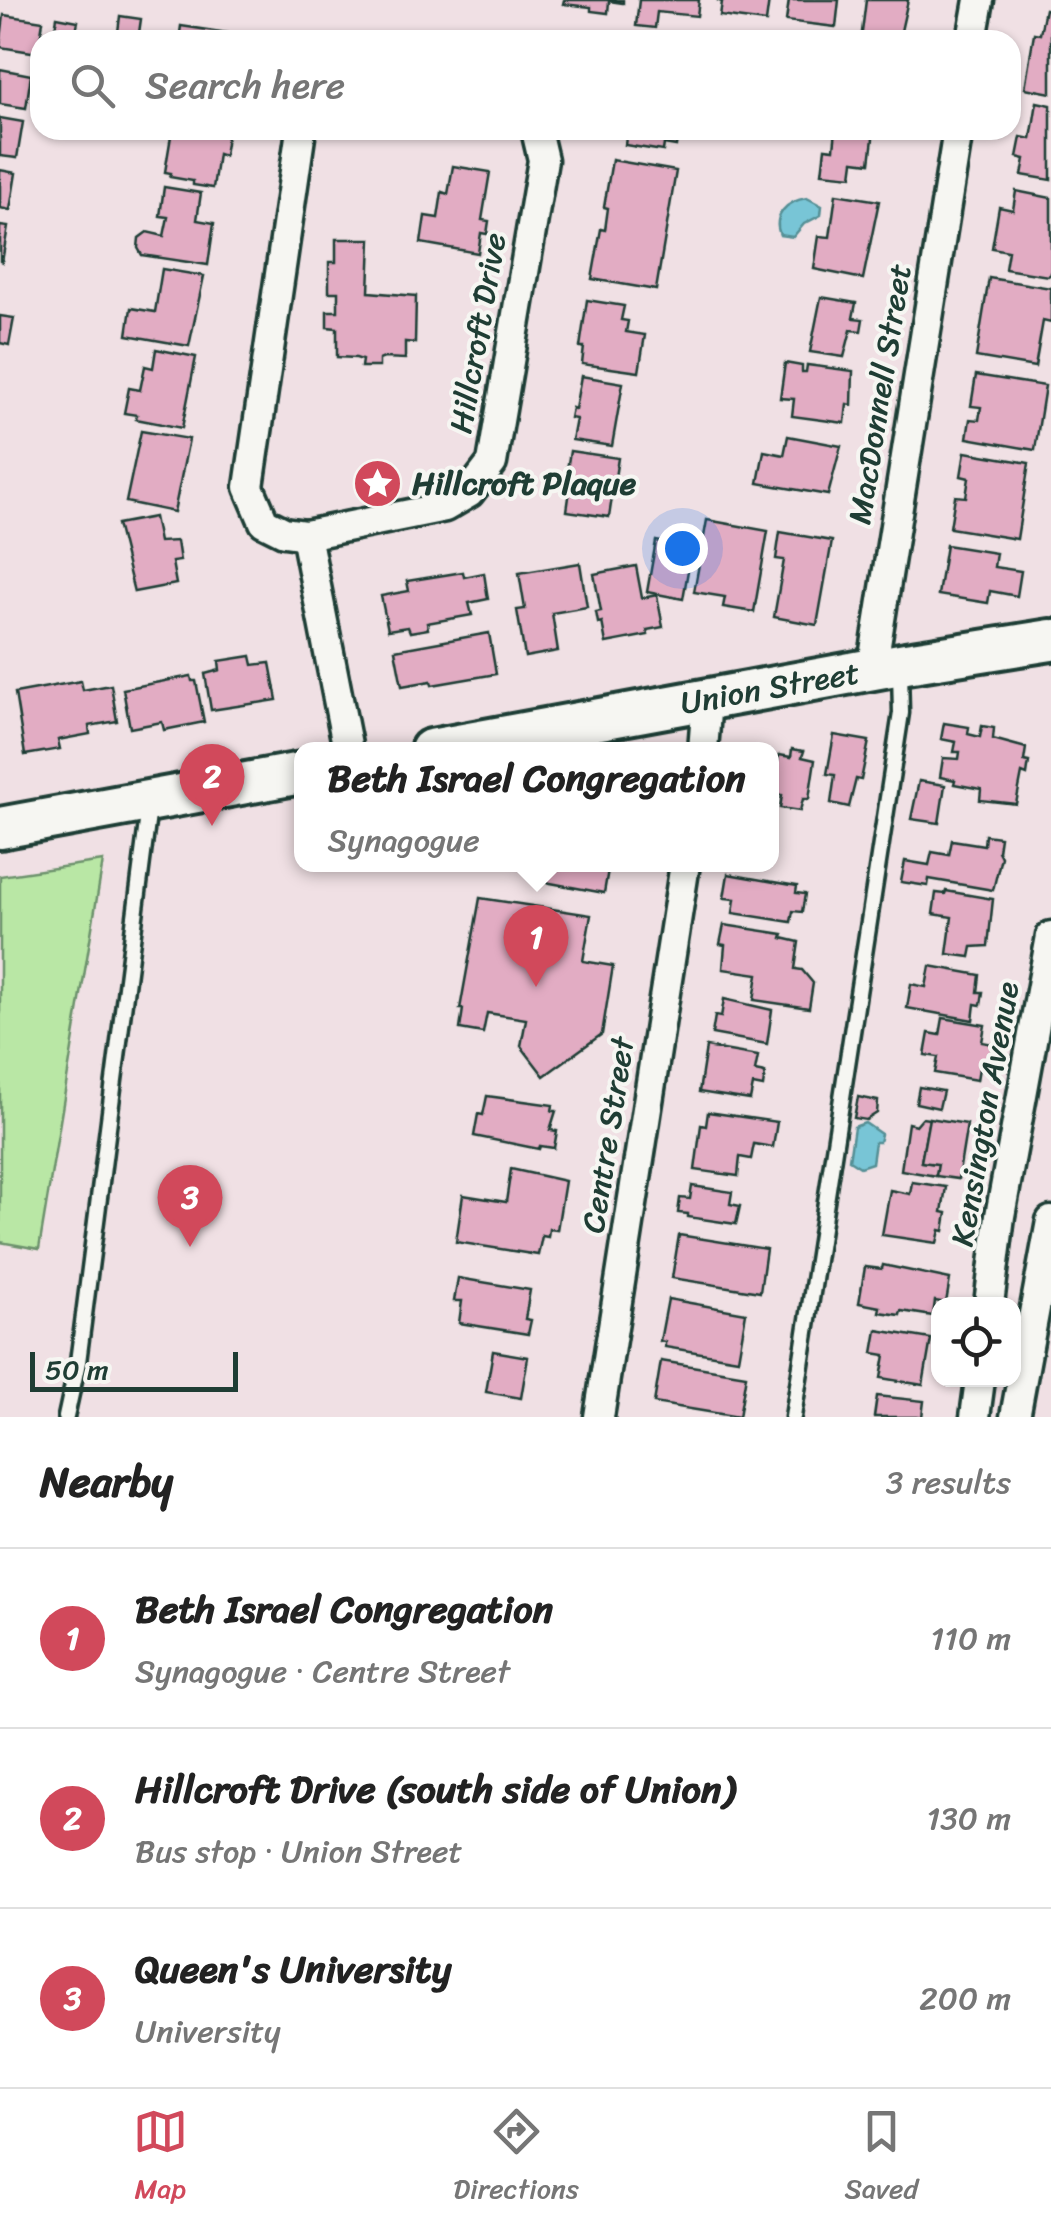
<!DOCTYPE html>
<html lang="en">
<head>
<meta charset="utf-8">
<style>
	:root { --surface:#fff; --page:#f2f2f2; --text:#222; --muted:#767676; --line:#e0e0e0; --accent:#d1495b }
	body { margin:0; font-family:Sriracha,sans-serif; background:var(--page); color:var(--text) }
	.controls { position:absolute; right:30px; bottom:30px; display:grid; overflow:hidden; border-radius:20px; box-shadow:0 2px 8px #0004 }
	.controls button { width:90px; height:90px; display:grid; place-items:center; padding:0; border:0; border-bottom:2px solid var(--line); background:var(--surface); color:var(--text); font:50px sans-serif }
	.scale { position:absolute; left:30px; bottom:25px; width:208px; box-sizing:border-box; padding-left:10px; border:5px solid #1f3d34; border-top:0; font-size:28px; line-height:35px; white-space:nowrap; color:#1f3d34; -webkit-text-stroke:8px #f6f6f2; paint-order:stroke }
	.you { position:absolute; left:682px; top:548px; width:35px; height:35px; margin:-25px; border:8px solid #fff; border-radius:50%; background:#1a73e8; box-shadow:0 0 0 15px #1a73e833 }
	.badge { display:grid; place-items:center; width:65px; height:65px; border-radius:50%; background:var(--accent); color:#fff; font-size:32px; font-weight:700 }
	.pin { position:absolute; translate:-50% -82px; filter:drop-shadow(0 2px 5px #0008) }
	.pin::after { content:''; position:absolute; top:52px; width:35px; height:30px; background:inherit; clip-path:polygon(0 0,100% 0,50% 100%) }
	.popup { position:absolute; left:294px; top:742px; width:485px; height:130px; box-sizing:border-box; display:grid; place-content:center; border-radius:20px; background:var(--surface); filter:drop-shadow(0 2px 8px #0005); font-size:32px; white-space:nowrap; color:var(--muted) }
	.popup b { font-size:38px; color:var(--text) }
	.popup::after { content:''; position:absolute; left:50%; top:100%; margin-left:-20px; border:20px solid transparent; border-top-color:var(--surface) }
	.list { margin:0; padding:0; list-style:none }
	h2 { display:flex; justify-content:space-between; align-items:center; height:130px; margin:0; padding:0 40px; font-size:42px }
	h2 small { font-size:32px; font-weight:400; color:var(--muted) }
	.list li { display:grid; grid-template-columns:65px 1fr auto; gap:30px; align-items:center; box-sizing:border-box; height:180px; padding:0 40px; border-top:2px solid var(--line) }
	.list b { display:block; font-size:38px; white-space:nowrap }
	.list p { margin:0; font-size:32px; white-space:nowrap; color:var(--muted) }
	.list em { font-size:32px; font-style:normal; color:var(--muted) }
	.icon { flex:none; width:55px; height:55px; fill:none; stroke:currentColor; stroke-width:2; stroke-linecap:round; stroke-linejoin:round }
	.map { position:relative; flex:none; width:1051px; height:1417px; overflow:hidden }
	.search { position:absolute; background:var(--surface); box-shadow:0 2px 8px #0004; left:30px; right:30px; top:30px; height:110px; display:flex; align-items:center; gap:25px; box-sizing:border-box; padding:0 35px; border-radius:30px; color:var(--muted); font-size:38px }
	.sheet { height:670px; background:var(--surface) }
	nav { display:flex; justify-content:space-around; align-items:center; box-sizing:border-box; height:140px; border-top:2px solid var(--line); background:var(--surface); font-size:28px; color:var(--muted) }
	nav a { display:grid; justify-items:center; gap:5px }
	nav .on { color:var(--accent) }
	.map>svg:first-child { display:block }
</style>
</head>
<body>
<div class="map">
<svg width="1051" height="1417" viewBox="0 0 1051 1417">
	<rect width="100%" height="100%" fill="#f0e0e4"/>
	<filter id="ink" filterUnits="userSpaceOnUse"><feTurbulence type="fractalNoise" baseFrequency=".01" numOctaves="2"/><feDisplacementMap in="SourceGraphic" scale="20" xChannelSelector="R" yChannelSelector="G"/><feConvolveMatrix kernelMatrix="1 2 1 2 8 2 1 2 1" color-interpolation-filters="sRGB"/></filter>
	<g filter="url(#ink)">
		<polygon fill="#b9e7a5" stroke="#6c926c" stroke-width="2.5" points="103,861 39,1249 0,1242 0,876"/>
		<g fill="#78c5d6" stroke="#548f95" stroke-width="2.5">
			<path d="M807,198l15,8 -1,9 -17,9 -11,13 -13,-2c-8,-20 7,-34 27,-37z"/>
			<polygon points="865,1123 881,1134 879,1142 875,1142 872,1163 860,1167 849,1160 854,1127"/>
		</g>
		<g fill="#e2acc3" stroke="#1f3d34" stroke-width="2.5">
			<polygon points="564,0 623,0 623,3 609,1 608,13 591,11 591,7 563,4"/>
			<polygon points="639,0 699,0 697,16 657,12 655,28 636,26"/>
			<polygon points="769,0 766,22 720,16 722,2 717,0"/>
			<polygon points="789,0 839,0 836,27 786,21"/>
			<polygon points="866,0 908,0 899,40 861,40"/>
			<polygon points="1045,9 1051,10 1051,93 1025,88 1034,33 1040,34"/>
			<polygon points="4,15 43,21 38,53 0,47"/>
			<polygon points="120,16 141,19 138,40 117,40"/>
			<polygon points="57,17 78,21 75,37 54,33"/>
			<polygon points="181,26 248,36 248,40 179,40"/>
			<polygon points="0,69 31,75 26,108 0,104"/>
			<polygon points="1037,102 1051,105 1051,180 1022,175 1025,159 1017,157 1021,137 1031,139"/>
			<polygon points="0,118 23,122 17,158 0,156"/>
			<polygon points="172,130 228,130 224,156 218,154 213,188 193,185 193,181 170,177 171,173 165,172"/>
			<polygon points="627,130 678,130 676,146 664,144 663,151 625,145"/>
			<polygon points="836,130 874,130 870,163 854,161 852,176 822,173 825,148 834,149"/>
			<polygon points="612,160 676,171 656,290 592,279 601,229 605,230 608,208 604,207"/>
			<polygon points="453,166 490,172 482,220 489,221 487,234 481,233 478,253 421,243 425,216 438,218 442,192 448,194"/>
			<polygon points="0,170 16,173 10,210 0,208"/>
			<polygon points="164,187 201,193 197,220 214,223 208,265 142,255 138,248 139,238 147,232 164,236 168,217 160,216"/>
			<polygon points="1016,191 1051,198 1051,274 1048,276 1005,269 1008,251 992,248 999,207 1013,210"/>
			<polygon points="836,194 879,201 863,279 814,269 819,236 830,237"/>
			<polygon points="0,226 8,227 2,262 0,261"/>
			<polygon points="336,239 371,239 369,292 416,296 415,343 405,342 405,359 384,358 379,360 379,367 361,367 362,360 356,358 337,357 337,328 327,327 327,311 338,311 338,292 329,292 329,262 336,262"/>
			<polygon points="162,269 204,276 189,346 127,335 131,308 155,312"/>
			<polygon points="989,278 1051,288 1051,323 1043,321 1035,367 976,357"/>
			<polygon points="821,297 856,303 853,318 863,319 861,331 851,330 844,357 810,352"/>
			<polygon points="587,300 624,306 621,320 628,321 626,332 645,335 639,372 582,364 584,347 580,347"/>
			<polygon points="0,316 14,318 9,345 0,343"/>
			<polygon points="156,349 196,357 182,428 136,419 137,415 124,413 129,388 140,390 145,366 153,368"/>
			<polygon points="785,363 802,366 802,372 806,372 807,365 853,371 852,405 847,404 845,423 792,416 794,399 780,398"/>
			<polygon points="976,375 1045,386 1035,450 967,438 970,419 979,420 981,407 971,406"/>
			<polygon points="581,376 623,383 612,446 572,440 576,419 570,418 572,408 575,409"/>
			<polygon points="141,431 189,439 174,512 126,502"/>
			<polygon points="788,436 841,446 828,495 758,483 764,451 784,455"/>
			<polygon points="570,451 618,458 609,517 567,511 571,483 565,482"/>
			<polygon points="965,452 1029,463 1017,539 950,528 955,496 966,497 969,478 961,476"/>
			<polygon points="154,517 159,542 177,541 180,561 172,562 176,584 134,592 117,524"/>
			<polygon points="707,520 768,531 754,612 723,607 725,597 694,592"/>
			<polygon points="780,532 832,541 817,625 774,617 784,560 776,559"/>
			<polygon points="656,541 692,548 683,599 647,592"/>
			<polygon points="946,545 996,553 994,567 1021,571 1017,596 990,591 988,603 938,595"/>
			<polygon points="580,563 587,607 552,613 558,651 525,657 517,610 525,609 519,573"/>
			<polygon points="636,566 642,598 657,595 663,627 647,630 648,635 606,643 602,622 598,623 596,612 601,611 594,574"/>
			<polygon points="463,572 464,577 484,573 488,599 469,603 472,615 427,623 428,629 410,632 408,627 388,630 381,596 409,591 407,581"/>
			<polygon points="489,633 496,674 432,685 431,681 402,686 395,650"/>
			<polygon points="251,656 253,665 270,663 277,700 211,710 205,674 220,670 219,661"/>
			<polygon points="191,676 192,681 196,681 204,722 164,730 162,722 130,728 123,689"/>
			<polygon points="81,681 83,690 111,685 117,721 89,726 90,734 58,740 60,749 25,755 15,693"/>
			<polygon points="944,723 969,727 968,734 980,737 982,726 994,728 993,739 1026,748 1024,761 1029,762 1028,768 1027,775 1022,773 1016,804 980,800 981,789 954,784 955,780 940,777 943,758 959,759 960,752 954,752 956,742 941,739"/>
			<polygon points="834,735 869,741 861,780 856,779 849,807 831,803 835,775 827,774"/>
			<polygon points="792,749 804,751 802,757 815,760 809,799 803,799 800,811 780,808 782,795 773,794 779,755 791,757"/>
			<polygon points="919,781 945,785 939,823 911,819"/>
			<polygon points="985,835 1000,837 998,851 1001,857 993,890 929,879 928,886 901,882 905,861 929,865 932,852 949,855 952,840 984,845"/>
			<polygon points="549,864 609,864 604,893 545,882"/>
			<polygon points="728,874 797,886 796,893 805,894 802,912 793,911 791,922 733,913 735,899 724,898"/>
			<polygon points="946,891 993,899 988,946 972,947 970,957 947,954 952,917 933,914 936,893 945,894"/>
			<polygon points="480,898 591,915 583,961 613,966 602,1034 544,1076 521,1046 526,1019 487,1013 483,1033 460,1029 463,1009 460,1009"/>
			<polygon points="724,925 783,934 782,938 799,942 795,969 802,970 813,983 809,1008 754,1000 758,974 723,969 725,945 720,944"/>
			<polygon points="930,966 980,975 978,992 983,992 981,1005 975,1004 973,1020 907,1008 911,984 926,987"/>
			<polygon points="724,999 772,1010 767,1044 712,1034 715,1016 721,1017"/>
			<polygon points="943,1018 985,1025 982,1042 993,1044 989,1063 980,1062 977,1080 935,1073 938,1057 925,1055 929,1033 940,1035"/>
			<polygon points="706,1047 758,1056 755,1071 765,1073 763,1087 753,1085 750,1100 699,1092"/>
			<polygon points="919,1087 943,1091 939,1108 916,1103"/>
			<polygon points="487,1096 553,1105 552,1111 556,1111 550,1130 557,1131 554,1148 540,1146 539,1149 474,1136 478,1114 483,1115"/>
			<polygon points="858,1097 878,1101 877,1113 866,1120 854,1118"/>
			<polygon points="708,1112 777,1122 773,1147 754,1144 751,1159 740,1157 738,1176 695,1170 701,1125 706,1126"/>
			<polygon points="922,1118 929,1119 921,1162 938,1164 936,1176 901,1170 908,1123 916,1125"/>
			<polygon points="929,1118 967,1124 958,1179 936,1176 938,1164 921,1162"/>
			<polygon points="511,1169 565,1181 557,1230 549,1229 548,1237 542,1236 538,1255 456,1242 463,1195 506,1202"/>
			<polygon points="912,1182 946,1187 942,1212 947,1213 944,1231 940,1230 937,1243 882,1235 890,1190 910,1194"/>
			<polygon points="692,1186 732,1192 730,1204 740,1206 736,1224 688,1217 688,1214 678,1213 680,1198 690,1199"/>
			<polygon points="679,1235 766,1249 760,1292 672,1278"/>
			<polygon points="883,1265 950,1279 946,1303 935,1301 933,1316 901,1311 900,1315 879,1312 880,1307 859,1303 865,1267 882,1269"/>
			<polygon points="458,1278 530,1290 525,1319 531,1320 528,1334 459,1323 462,1301 454,1301"/>
			<polygon points="668,1299 746,1313 738,1359 665,1347 665,1342 660,1341"/>
			<polygon points="877,1330 931,1339 923,1385 881,1378 885,1355 873,1353"/>
			<polygon points="493,1351 528,1357 521,1398 486,1392"/>
			<polygon points="661,1361 746,1375 739,1417 654,1403"/>
			<polygon points="877,1396 924,1401 922,1417 874,1417"/>
		</g>
		<g fill="none" stroke-linecap="round" stroke-linejoin="round">
			<defs>
				<g id="lane">
					<polyline points="66,1417 78,1362 149,807"/>
					<polyline points="793,1417 901,713 900,670"/>
				</g>
				<g id="street">
					<polyline points="972,40 979,0"/>
					<polyline points="301,130 249,487 264,522 284,532 306,535 445,507 469,493 492,463 543,160 536,130"/>
					<polyline points="306,535 348,750"/>
					<polyline points="872,670 958,130"/>
					<polyline points="703,750 707,700"/>
					<polyline points="989,1304 1000,1216 1051,936"/>
					<polyline points="599,1417 685,864"/>
					<polyline points="975,1417 980,1380"/>
					<polyline points="1015,1417 1051,1221"/>
				</g>
				<g id="secondary">
					<polyline points="431,750 906,663 1051,640"/>
					<polyline points="0,828 301,773"/>
				</g>
			</defs>
			<use href="#lane" stroke="#1f3d34" stroke-width="21"/>
			<use href="#street" stroke="#1f3d34" stroke-width="35"/>
			<use href="#secondary" stroke="#1f3d34" stroke-width="48"/>
			<use href="#lane" stroke="#f6f6f2" stroke-width="14"/>
			<use href="#street" stroke="#f6f6f2" stroke-width="28"/>
			<use href="#secondary" stroke="#f6f6f2" stroke-width="40"/>
		</g>
	</g>
	<defs>
		<symbol id="sight-disc" viewBox="-11 -11 22 22"><circle r="9.5" fill="#d1495b" stroke="#f6f6f2"/><path d="M0-6L1.8-2.2L6-1.7L2.9 1.2L3.7 5.4L0 3.3L-3.7 5.4L-2.9 1.2L-6-1.7L-1.8-2.2Z" fill="#fff"/></symbol>
	</defs>
	<g fill-rule="evenodd">
		<use href="#sight-disc" x="350" y="456" width="55" height="55"/>
	</g>
	<g text-anchor="middle" dominant-baseline="central" stroke-width="8" stroke-linejoin="round" paint-order="stroke">
		<g font-size="32" fill="#1f3d34" stroke="#f6f6f2">
			<text transform="translate(478 333) rotate(-80)">Hillcroft Drive</text>
			<text transform="translate(880 394) rotate(-81)">MacDonnell Street</text>
			<text transform="translate(770 688) rotate(-10)">Union Street</text>
			<text transform="translate(985 1114) rotate(-80)">Kensington Avenue</text>
			<text transform="translate(608 1135) rotate(-81)">Centre Street</text>
		</g>
		<g font-size="32" font-weight="bold" fill="#1f3d34" stroke="#f6f6f2" text-anchor="start">
			<text x="412" y="483">Hillcroft Plaque</text>
		</g>
	</g>
</svg>
<div class="controls">
<button><svg class="icon" aria-label="locate" viewBox="0 0 24 24"><circle cx="12" cy="12" r="6"/><path d="M12 2v4M12 18v4M2 12h4M18 12h4"/></svg></button>
</div>
<div class="scale">50 m</div>
<div class="you"></div>
<div class="pin badge" style="left:536px;top:987px">1</div>
<div class="popup"><b>Beth Israel Congregation</b>Synagogue</div>
<div class="pin badge" style="left:212px;top:826px">2</div>
<div class="pin badge" style="left:190px;top:1247px">3</div>
<div class="search"><svg class="icon" aria-label="search" viewBox="0 0 24 24"><circle cx="10" cy="10" r="6"/><path d="M15 15l6 6"/></svg>Search here</div>
</div>
<section class="sheet">
<h2>Nearby<small>3 results</small></h2>
<ul class="list">
<li><span class="badge">1</span><div><b>Beth Israel Congregation</b><p>Synagogue · Centre Street</p></div><em>110 m</em></li>
<li><span class="badge">2</span><div><b>Hillcroft Drive (south side of Union)</b><p>Bus stop · Union Street</p></div><em>130 m</em></li>
<li><span class="badge">3</span><div><b>Queen's University</b><p>University</p></div><em>200 m</em></li>
</ul>
</section>
<nav>
<a class="on"><svg class="icon" aria-label="map" viewBox="0 0 24 24"><path d="M3 6l6-2 6 2 6-2v14l-6 2-6-2-6 2zM9 4v14M15 6v14"/></svg>Map</a>
<a><svg class="icon" aria-label="directions" viewBox="0 0 24 24"><path d="M12 3l9 9-9 9-9-9zM9 14v-3h6M13 9l2 2-2 2"/></svg>Directions</a>
<a><svg class="icon" aria-label="saved" viewBox="0 0 24 24"><path d="M7 4h10v16l-5-4-5 4z"/></svg>Saved</a>
</nav>
</body>
</html>
